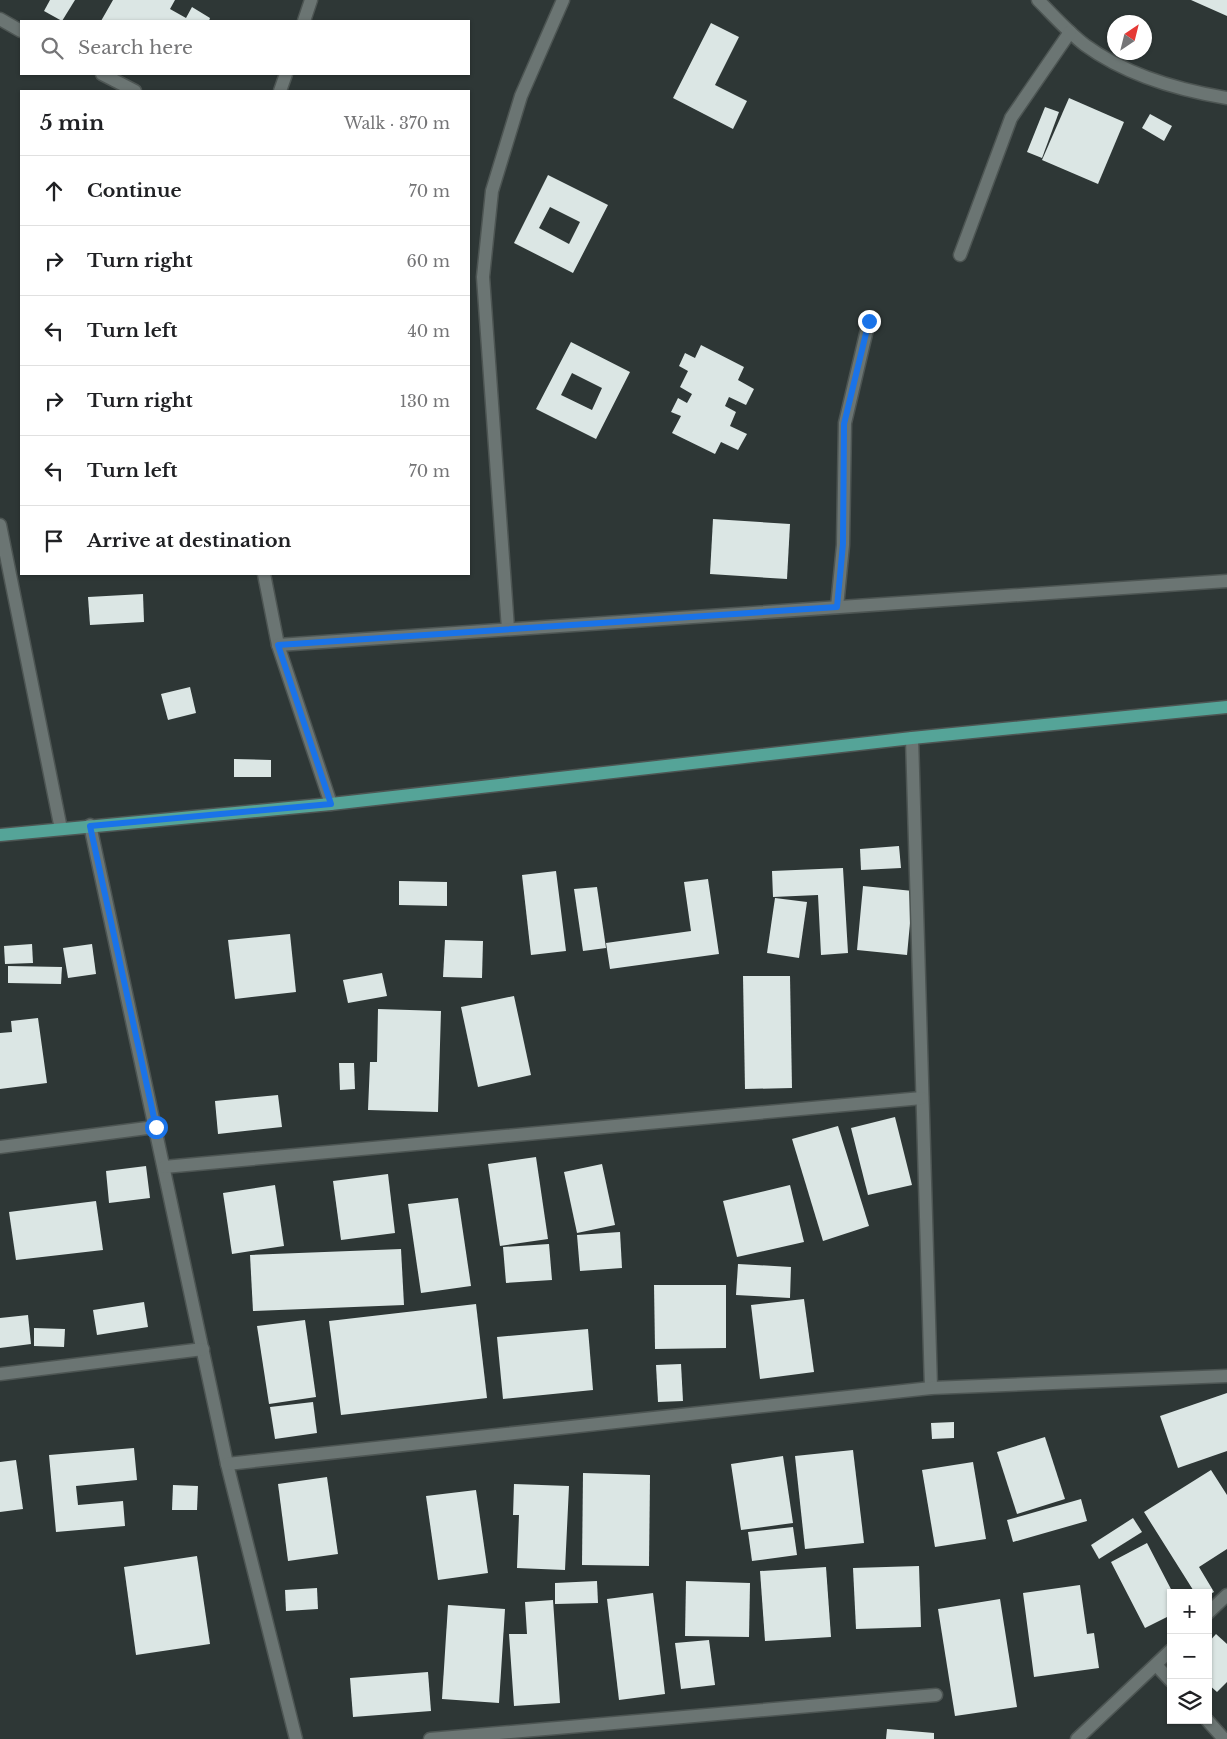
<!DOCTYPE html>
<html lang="en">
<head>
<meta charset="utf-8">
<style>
	:root { --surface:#fff; --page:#f6f6f6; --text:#202124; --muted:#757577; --line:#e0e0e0 }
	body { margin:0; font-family:"Libre Baskerville",serif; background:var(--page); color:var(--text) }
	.controls { position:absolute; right:15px; bottom:15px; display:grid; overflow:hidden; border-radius:0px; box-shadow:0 1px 4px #0004 }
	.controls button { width:45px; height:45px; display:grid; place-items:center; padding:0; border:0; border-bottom:1px solid var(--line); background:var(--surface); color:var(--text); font:25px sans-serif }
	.compass { position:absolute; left:1107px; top:15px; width:45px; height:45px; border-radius:50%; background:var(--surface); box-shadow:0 1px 4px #0004; rotate:35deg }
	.stop { position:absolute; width:15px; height:15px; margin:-11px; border:4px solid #1a73e8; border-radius:50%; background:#fff }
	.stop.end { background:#1a73e8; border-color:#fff; box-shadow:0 1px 5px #0008 }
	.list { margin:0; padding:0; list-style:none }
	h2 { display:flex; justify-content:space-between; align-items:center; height:65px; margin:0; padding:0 20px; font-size:21px }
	h2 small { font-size:16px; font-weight:400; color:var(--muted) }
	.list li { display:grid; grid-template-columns:32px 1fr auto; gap:15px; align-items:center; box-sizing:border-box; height:70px; padding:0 20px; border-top:1px solid var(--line) }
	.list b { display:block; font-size:19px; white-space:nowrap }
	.list em { font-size:16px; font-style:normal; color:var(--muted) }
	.icon { flex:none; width:28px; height:28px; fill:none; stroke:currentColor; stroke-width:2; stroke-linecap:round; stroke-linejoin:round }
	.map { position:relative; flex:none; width:1227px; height:1739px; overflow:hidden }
	.search { position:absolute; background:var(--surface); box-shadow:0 1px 4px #0004; left:20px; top:20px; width:450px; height:55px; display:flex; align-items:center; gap:12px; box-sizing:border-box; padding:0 18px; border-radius:0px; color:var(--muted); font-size:19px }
	.panel { position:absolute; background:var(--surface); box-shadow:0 1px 4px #0004; left:20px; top:90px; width:450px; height:485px; border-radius:0px }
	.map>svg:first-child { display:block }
</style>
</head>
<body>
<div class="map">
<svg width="1227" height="1739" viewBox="0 0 1227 1739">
	<rect width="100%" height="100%" fill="#2e3736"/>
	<g fill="#dbe6e4" fill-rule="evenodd">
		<polygon points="50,0 75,0 62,21 44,11"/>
		<polygon points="113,0 175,0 170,9 186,18 192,7 210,18 209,21 101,21"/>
		<polygon points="1191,0 1227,0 1227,16"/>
		<polygon points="711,23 739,37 715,85 747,101 733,129 673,98"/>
		<polygon points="1069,98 1124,122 1098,184 1042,160"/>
		<polygon points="1045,107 1059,112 1042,158 1027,152"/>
		<polygon points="1150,114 1172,126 1164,141 1142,128"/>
		<path d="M548,175l60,30 -35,68 -59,-30zM550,207l30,15 -11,22 -30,-16z"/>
		<path d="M571,342l59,30 -34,67 -60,-30zM572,373l30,15 -10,22 -31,-15z"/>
		<polygon points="701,345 744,367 738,380 754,389 746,405 729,397 725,406 736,412 730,426 747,434 738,450 721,442 715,454 672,433 681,416 671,412 678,398 687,403 692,394 680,387 688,371 679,366 685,353 695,358"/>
		<polygon points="713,519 790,524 787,579 710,574"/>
		<polygon points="143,594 144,622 90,625 88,597"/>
		<polygon points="190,687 196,713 168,720 161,694"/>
		<polygon points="234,759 271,760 271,777 234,777"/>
		<polygon points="899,846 901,868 861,870 860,849"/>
		<polygon points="843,868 848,953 821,955 818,895 773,897 772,871"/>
		<polygon points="556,871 566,951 531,955 522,875"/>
		<polygon points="708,879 719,954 610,969 606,943 691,931 684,882"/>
		<polygon points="399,881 447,882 447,906 399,905"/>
		<polygon points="863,886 913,891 907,955 857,950"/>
		<polygon points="597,887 606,948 583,951 574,889"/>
		<polygon points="775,898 807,902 799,958 767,953"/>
		<polygon points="290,934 296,992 235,999 228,940"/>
		<polygon points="445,940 483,941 482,978 443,977"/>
		<polygon points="32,944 33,963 5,964 4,946"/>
		<polygon points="92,944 96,974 68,978 63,948"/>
		<polygon points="8,966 62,967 61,984 8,983"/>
		<polygon points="382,973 387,996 348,1003 343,980"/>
		<polygon points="743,976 790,976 792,1088 745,1089"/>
		<polygon points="514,996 531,1075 478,1087 461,1007"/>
		<polygon points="378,1009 441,1011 438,1112 368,1110 370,1062 377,1062"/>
		<polygon points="38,1018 47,1083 0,1089 0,1033 12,1032 11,1021"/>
		<polygon points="339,1063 354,1063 355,1089 340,1090"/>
		<polygon points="278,1095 282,1127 218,1134 215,1101"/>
		<polygon points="895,1117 912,1185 868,1195 851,1128"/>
		<polygon points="838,1126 869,1226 823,1241 792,1139"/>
		<polygon points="536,1157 548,1239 500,1246 488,1164"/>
		<polygon points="602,1164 615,1225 577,1233 564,1172"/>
		<polygon points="146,1166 150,1198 109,1203 106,1171"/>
		<polygon points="388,1174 395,1233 341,1240 333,1181"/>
		<polygon points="275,1185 284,1246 232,1254 223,1193"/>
		<polygon points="790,1185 804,1242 737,1257 723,1201"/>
		<polygon points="458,1198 471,1286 421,1293 408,1204"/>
		<polygon points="96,1201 103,1250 16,1260 9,1212"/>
		<polygon points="620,1232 622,1268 580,1271 577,1235"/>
		<polygon points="549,1244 552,1280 506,1283 503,1247"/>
		<polygon points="401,1249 404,1305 253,1311 250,1255"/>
		<polygon points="738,1264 791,1267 790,1298 736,1295"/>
		<polygon points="654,1285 726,1285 726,1348 655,1349"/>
		<polygon points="804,1299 814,1372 760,1379 751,1305"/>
		<polygon points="144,1302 148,1327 97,1335 93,1310"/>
		<polygon points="476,1304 487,1398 341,1415 329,1321"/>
		<polygon points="28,1315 31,1344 0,1348 0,1318"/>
		<polygon points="305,1320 316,1397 269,1404 257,1326"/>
		<polygon points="34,1328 65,1329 64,1347 34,1346"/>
		<polygon points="588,1329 593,1390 503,1399 497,1337"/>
		<polygon points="681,1364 683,1401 658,1402 656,1365"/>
		<polygon points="1227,1393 1227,1451 1178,1468 1160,1416"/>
		<polygon points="313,1402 317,1433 275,1439 270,1407"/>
		<polygon points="954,1422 954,1438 932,1439 931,1423"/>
		<polygon points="1045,1437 1065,1499 1017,1514 997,1452"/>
		<polygon points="134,1448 137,1480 76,1486 78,1505 123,1501 125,1526 56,1532 49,1455"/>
		<polygon points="853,1450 864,1543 805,1549 795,1456"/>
		<polygon points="783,1456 793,1523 741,1530 731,1464"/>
		<polygon points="16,1460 23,1509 0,1512 0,1462"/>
		<polygon points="973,1462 986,1539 935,1547 922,1470"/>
		<polygon points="1211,1470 1227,1495 1227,1549 1199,1567 1214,1592 1208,1595 1208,1593 1195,1593 1144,1512"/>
		<polygon points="583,1473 650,1475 649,1566 582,1565"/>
		<polygon points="327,1477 338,1554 288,1561 278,1484"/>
		<polygon points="514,1484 569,1486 565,1570 517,1568 519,1515 513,1515"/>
		<polygon points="173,1485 198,1486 197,1510 172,1510"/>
		<polygon points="476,1490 488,1573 438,1580 426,1496"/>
		<polygon points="1081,1499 1087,1521 1013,1542 1007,1520"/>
		<polygon points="1133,1518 1142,1532 1099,1559 1091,1545"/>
		<polygon points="793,1527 797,1555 752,1561 748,1532"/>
		<polygon points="1147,1543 1173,1593 1171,1593 1171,1615 1145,1628 1111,1562"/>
		<polygon points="197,1556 210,1644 136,1655 124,1567"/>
		<polygon points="919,1566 921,1627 856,1629 853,1568"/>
		<polygon points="826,1567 831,1637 765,1641 760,1571"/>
		<polygon points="597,1581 598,1603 555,1604 555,1583"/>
		<polygon points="686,1581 750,1583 749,1637 685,1636"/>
		<polygon points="1080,1585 1087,1634 1094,1633 1099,1668 1034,1677 1023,1593"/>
		<polygon points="317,1588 318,1609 286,1611 285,1590"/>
		<polygon points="653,1593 665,1694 619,1700 607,1599"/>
		<polygon points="1000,1599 1017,1707 955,1716 938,1609"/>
		<polygon points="553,1600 560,1703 514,1706 509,1634 527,1634 525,1602"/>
		<polygon points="448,1605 505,1609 499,1703 442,1699"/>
		<polygon points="1216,1634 1227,1644 1227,1682 1217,1692 1208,1684 1208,1643"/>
		<polygon points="709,1640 715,1685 681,1689 675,1643"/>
		<polygon points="428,1672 431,1711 353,1717 350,1678"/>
		<polygon points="887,1729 934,1733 934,1739 886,1739"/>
	</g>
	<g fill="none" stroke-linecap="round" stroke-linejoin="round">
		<defs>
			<g id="street">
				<path d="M1038,0c15,15 30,32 47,45 41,30 93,45 142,53"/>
				<polyline points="0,19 21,31"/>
				<polyline points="304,21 311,0"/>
				<polyline points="102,74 135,91"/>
				<polyline points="280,91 286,74"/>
				<polyline points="960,255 1011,118 1070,32"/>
				<polyline points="0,525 61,829"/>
				<polyline points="264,574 278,645 331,804"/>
				<polyline points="837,607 843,545 845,423 869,321"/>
				<polyline points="508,629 483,277 492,191 521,96 563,0"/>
				<polyline points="278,645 1227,581"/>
				<polyline points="912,738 931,1388"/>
				<polyline points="90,825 227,1464 296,1739"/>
				<polyline points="0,1147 155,1127"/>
				<polyline points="164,1167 922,1098"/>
				<polyline points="0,1374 203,1349"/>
				<polyline points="227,1464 931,1388 1227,1376"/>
				<polyline points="1208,1613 1227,1595"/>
				<polyline points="1156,1665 1171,1681"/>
				<polyline points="1207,1720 1224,1739"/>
				<polyline points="430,1739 936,1695"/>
				<polyline points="1077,1739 1171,1650"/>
			</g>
			<polyline id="primary" points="0,835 331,804 912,738 1227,707"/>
		</defs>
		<use href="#street" stroke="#4d5553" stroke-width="15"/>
		<use href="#primary" stroke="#4d5553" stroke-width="15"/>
		<use href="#street" stroke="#6b7573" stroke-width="12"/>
		<use href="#primary" stroke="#55a498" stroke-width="12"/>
	</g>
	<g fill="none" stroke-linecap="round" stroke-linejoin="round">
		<polyline stroke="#1a73e8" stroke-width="6" points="156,1127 90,826 331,804 278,645 837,607 843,544 844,424 869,321"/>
	</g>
</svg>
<div class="controls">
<button>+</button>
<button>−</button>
<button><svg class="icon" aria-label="layers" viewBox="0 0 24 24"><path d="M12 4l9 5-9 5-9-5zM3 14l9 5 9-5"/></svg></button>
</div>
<svg class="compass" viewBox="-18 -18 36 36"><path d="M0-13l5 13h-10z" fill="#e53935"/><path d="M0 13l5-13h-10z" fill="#757577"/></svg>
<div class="stop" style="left:156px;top:1127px"></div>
<div class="stop end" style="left:869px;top:321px"></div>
<div class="search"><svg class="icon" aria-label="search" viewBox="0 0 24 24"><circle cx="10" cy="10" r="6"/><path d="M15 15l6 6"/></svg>Search here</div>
<section class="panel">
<h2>5 min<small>Walk · 370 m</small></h2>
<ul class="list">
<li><svg class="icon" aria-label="ahead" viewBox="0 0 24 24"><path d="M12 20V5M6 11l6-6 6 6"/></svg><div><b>Continue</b></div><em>70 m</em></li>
<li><svg class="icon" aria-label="right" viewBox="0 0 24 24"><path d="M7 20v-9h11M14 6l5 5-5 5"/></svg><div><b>Turn right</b></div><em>60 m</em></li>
<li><svg class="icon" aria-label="left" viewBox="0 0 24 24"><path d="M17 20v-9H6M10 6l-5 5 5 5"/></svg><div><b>Turn left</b></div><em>40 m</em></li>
<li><svg class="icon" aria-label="right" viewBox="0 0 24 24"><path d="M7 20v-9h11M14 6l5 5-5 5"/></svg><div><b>Turn right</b></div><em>130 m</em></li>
<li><svg class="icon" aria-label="left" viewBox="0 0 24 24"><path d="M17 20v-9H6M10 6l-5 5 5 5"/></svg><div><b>Turn left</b></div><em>70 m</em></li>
<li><svg class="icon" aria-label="arrive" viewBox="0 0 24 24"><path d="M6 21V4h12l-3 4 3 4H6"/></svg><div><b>Arrive at destination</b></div></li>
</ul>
</section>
</div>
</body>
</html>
